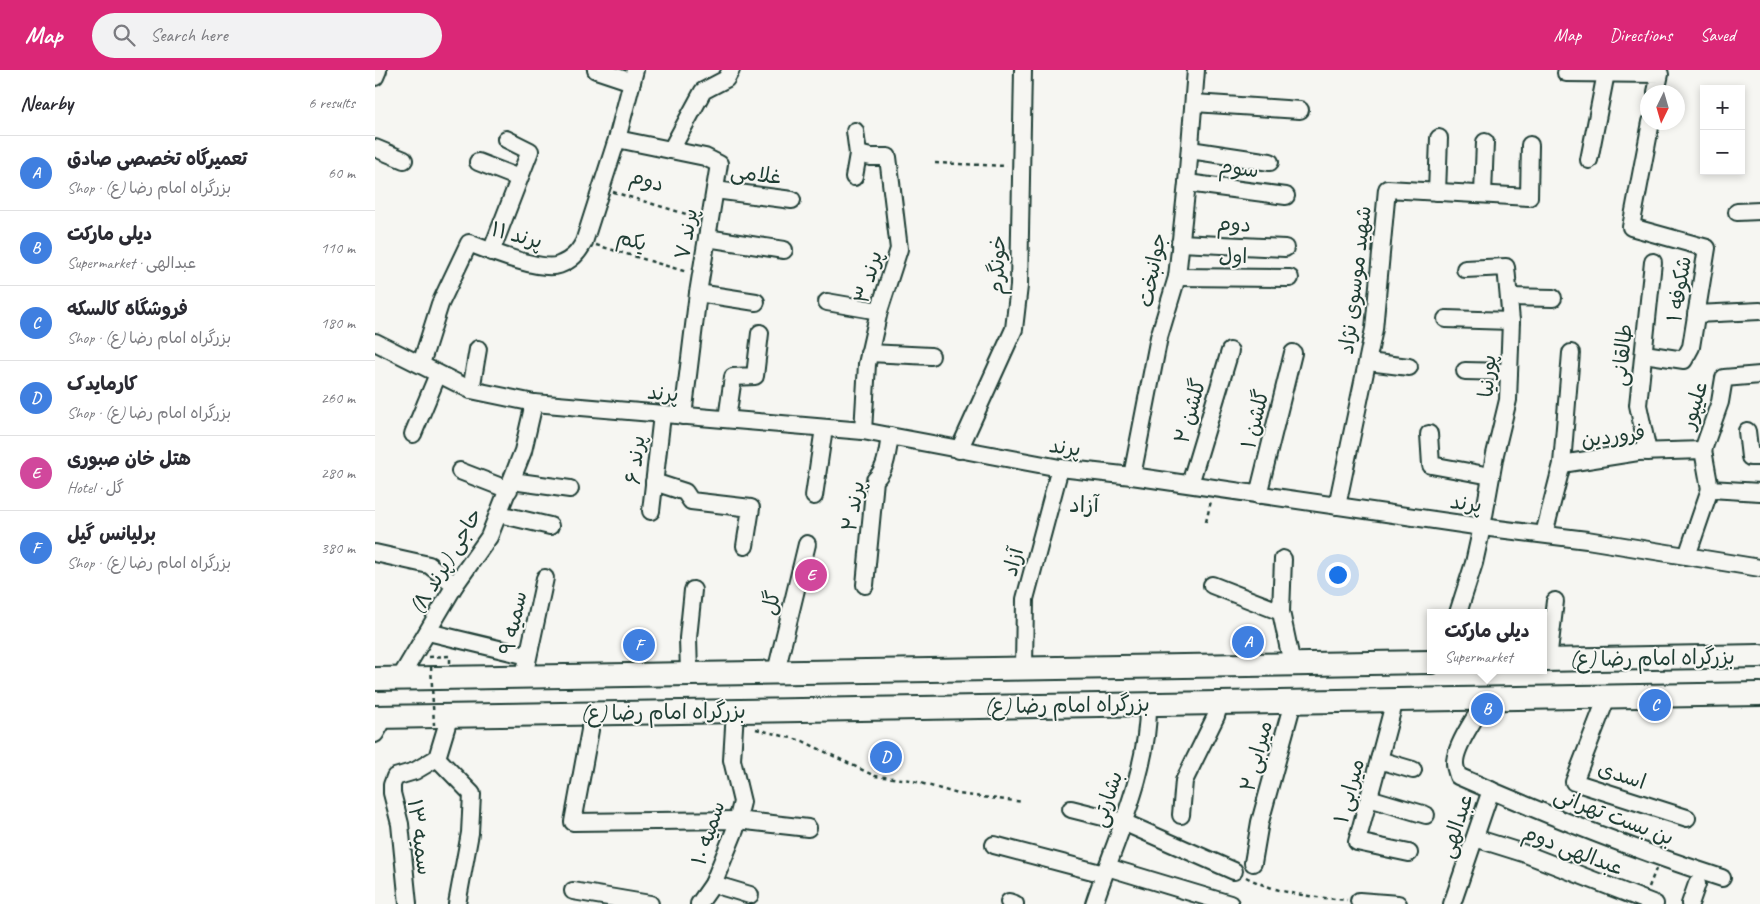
<!DOCTYPE html>
<html lang="en">
<head>
<meta charset="utf-8">
<style>
	:root { --surface:#fff; --page:#f2f2f3; --text:#2b2b33; --muted:#7c7c81; --line:#e1e1e2; --accent:#db2777 }
	body { margin:0; font-family:Caveat,"Playpen Sans Arabic",sans-serif; background:var(--page); color:var(--text) }
	.controls { position:absolute; right:15px; top:15px; display:grid; overflow:hidden; border-radius:0px; box-shadow:0 2px 8px #0003 }
	.controls button { width:45px; height:45px; display:grid; place-items:center; padding:0; border:0; border-bottom:1px solid var(--line); background:var(--surface); color:var(--text); font:25px sans-serif }
	.compass { position:absolute; left:1265px; top:15px; width:45px; height:45px; border-radius:50%; background:var(--surface); box-shadow:0 2px 8px #0003; rotate:185deg }
	.you { position:absolute; left:962px; top:504px; width:18px; height:18px; margin:-12px; border:4px solid #fff; border-radius:50%; background:#1a73e8; box-shadow:0 0 0 8px #1a73e833 }
	.badge { display:grid; place-items:center; width:32px; height:32px; border-radius:50%; background:var(--accent); color:#fff; font-size:16px; font-weight:700 }
	.pin { position:absolute; translate:-50% -50%; border:2px solid #fff; box-shadow:0 1px 5px #0006 }
	.popup { position:absolute; left:1052px; top:539px; width:120px; height:65px; box-sizing:border-box; display:grid; place-content:center; border-radius:0px; background:var(--surface); filter:drop-shadow(0 1px 4px #0005); font-size:16px; white-space:nowrap; color:var(--muted) }
	.popup b { font-size:19px; color:var(--text) }
	.popup::after { content:''; position:absolute; left:50%; top:100%; margin-left:-10px; border:10px solid transparent; border-top-color:var(--surface) }
	.list { margin:0; padding:0; list-style:none }
	h2 { display:flex; justify-content:space-between; align-items:center; height:65px; margin:0; padding:0 20px; font-size:21px }
	h2 small { font-size:16px; font-weight:400; color:var(--muted) }
	.list li { display:grid; grid-template-columns:32px 1fr auto; gap:15px; align-items:center; box-sizing:border-box; height:75px; padding:0 20px; border-top:1px solid var(--line) }
	.list b { display:block; font-size:19px; white-space:nowrap }
	.list p { margin:0; font-size:16px; white-space:nowrap; color:var(--muted) }
	.list em { font-size:16px; font-style:normal; color:var(--muted) }
	.icon { flex:none; width:28px; height:28px; fill:none; stroke:currentColor; stroke-width:2; stroke-linecap:round; stroke-linejoin:round }
	.map { position:relative; flex:none; width:1385px; height:834px; overflow:hidden }
	header { display:flex; align-items:center; gap:30px; box-sizing:border-box; height:70px; padding:0 25px; background:var(--accent); color:#fff }
	header strong { font-size:24px }
	nav { display:flex; gap:28px; margin-inline-start:auto; font-size:18px }
	.search { width:350px; height:45px; background:var(--page); display:flex; align-items:center; gap:12px; box-sizing:border-box; padding:0 18px; border-radius:28px; color:var(--muted); font-size:19px }
	main { display:flex }
	aside { flex:1; background:var(--surface) }
	.map>svg:first-child { display:block }
</style>
</head>
<body>
<header>
<strong>Map</strong>
<div class="search"><svg class="icon" aria-label="search" viewBox="0 0 24 24"><circle cx="10" cy="10" r="6"/><path d="M15 15l6 6"/></svg>Search here</div>
<nav><a>Map</a><a>Directions</a><a>Saved</a></nav>
</header>
<main>
<aside>
<h2>Nearby<small>6 results</small></h2>
<ul class="list">
<li><span class="badge" style="background:#3f7fe0">A</span><div><b>تعمیرگاه تخصصی صادق</b><p>Shop · بزرگراه امام رضا (ع)</p></div><em>60 m</em></li>
<li><span class="badge" style="background:#3f7fe0">B</span><div><b>دیلی مارکت</b><p>Supermarket · عبدالهی</p></div><em>110 m</em></li>
<li><span class="badge" style="background:#3f7fe0">C</span><div><b>فروشگاه کالسکه</b><p>Shop · بزرگراه امام رضا (ع)</p></div><em>180 m</em></li>
<li><span class="badge" style="background:#3f7fe0">D</span><div><b>کارمایدک</b><p>Shop · بزرگراه امام رضا (ع)</p></div><em>260 m</em></li>
<li><span class="badge" style="background:#d1479c">E</span><div><b>هتل خان صبوری</b><p>Hotel · گل</p></div><em>280 m</em></li>
<li><span class="badge" style="background:#3f7fe0">F</span><div><b>برلیانس گیل</b><p>Shop · بزرگراه امام رضا (ع)</p></div><em>380 m</em></li>
</ul>
</aside>
<div class="map">
<svg width="1385" height="834" viewBox="0 0 1385 834">
	<rect width="100%" height="100%" fill="#f6f6f2"/>
	<filter id="ink" filterUnits="userSpaceOnUse"><feTurbulence type="fractalNoise" baseFrequency=".02" numOctaves="2"/><feDisplacementMap in="SourceGraphic" scale="10" xChannelSelector="R" yChannelSelector="G"/><feConvolveMatrix kernelMatrix="1 2 1 2 8 2 1 2 1" color-interpolation-filters="sRGB"/></filter>
	<g filter="url(#ink)">
		<g fill="none" stroke-linecap="round" stroke-linejoin="round">
			<defs>
				<g id="minor">
					<polyline points="221,0 257,12"/>
					<polyline points="1191,3 1285,4 1281,22"/>
					<polyline points="0,7 3,0"/>
					<polyline points="819,33 925,40"/>
					<polyline points="480,61 483,84"/>
					<polyline points="242,69 330,87 344,94 323,223 308,346"/>
					<polyline points="0,78 29,90"/>
					<polyline points="296,80 328,21 351,9 356,0"/>
					<polyline points="815,80 895,92"/>
					<polyline points="1214,90 1231,3"/>
					<polyline points="103,92 144,108"/>
					<polyline points="479,107 483,84 496,87 513,87 524,179 504,241 492,294 488,361"/>
					<polyline points="812,113 911,126"/>
					<polyline points="340,120 417,130"/>
					<polyline points="1062,122 1064,68"/>
					<polyline points="1108,124 1110,72"/>
					<polyline points="1362,142 1385,141"/>
					<polyline points="332,168 409,180"/>
					<polyline points="805,173 910,178"/>
					<polyline points="116,182 155,81 131,69"/>
					<polyline points="802,207 915,208"/>
					<polyline points="323,223 381,232"/>
					<polyline points="1134,227 1178,228"/>
					<polyline points="452,232 504,241"/>
					<polyline points="1321,244 1385,241"/>
					<polyline points="1071,249 1136,251"/>
					<polyline points="0,272 96,320 159,333 488,361 685,398 757,406 1107,457 1212,470 1385,498"/>
					<polyline points="494,283 556,286"/>
					<polyline points="1269,284 1309,290 1316,277 1332,178 1256,157 1276,52"/>
					<polyline points="993,292 1034,297"/>
					<path d="M46,294l19,-60 29,-61c18,7 72,29 90,22 13,-5 19,-12 25,-23l33,-103 18,-69"/>
					<polyline points="1090,301 1134,302"/>
					<polyline points="96,320 103,279"/>
					<polyline points="352,349 358,307 380,306 385,263"/>
					<polyline points="1372,361 1375,387 1385,387"/>
					<polyline points="38,364 63,304"/>
					<polyline points="1054,364 1056,395 1116,406"/>
					<polyline points="584,380 639,259 644,216 648,0"/>
					<polyline points="1328,380 1345,332 1349,308 1385,305"/>
					<polyline points="1273,382 1263,335 1278,192"/>
					<polyline points="1187,394 1196,283"/>
					<polyline points="85,401 134,420"/>
					<polyline points="757,406 784,267 802,207 812,113 821,0"/>
					<polyline points="137,411 195,419"/>
					<polyline points="279,412 310,422 316,431 376,438 370,476"/>
					<polyline points="815,414 855,281"/>
					<polyline points="883,425 918,283"/>
					<polyline points="439,426 449,358"/>
					<polyline points="962,436 999,259 1012,119 1154,127 1155,75"/>
					<polyline points="276,441 287,345"/>
					<polyline points="124,444 175,456"/>
					<polyline points="1169,464 1187,394 1263,382 1328,380 1335,419 1385,422"/>
					<polyline points="0,483 54,495 80,515"/>
					<polyline points="1312,486 1335,419"/>
					<polyline points="908,489 906,542 917,594"/>
					<path d="M490,515l10,-105c12,-12 12,-27 15,-44"/>
					<polyline points="837,515 906,542"/>
					<polyline points="1083,543 1099,493 1107,457 1120,384 1133,330 1136,251 1131,197 1090,199"/>
					<polyline points="53,562 153,586"/>
					<polyline points="1173,590 1180,531"/>
					<polyline points="151,597 170,508"/>
					<polyline points="649,598 650,529 685,398"/>
					<polyline points="401,602 432,474"/>
					<polyline points="314,603 313,568 318,520"/>
					<polyline points="25,608 80,515 114,467 148,381 159,333"/>
					<polyline points="1232,627 1199,712 1312,748"/>
					<path d="M1114,629c-11,12 -35,49 -34,65 0,4 2,8 3,12 86,38 174,73 264,102"/>
					<polyline points="1020,630 982,772 1034,783"/>
					<polyline points="215,643 215,660 198,752 362,750 433,758"/>
					<polyline points="0,664 10,647"/>
					<polyline points="62,688 97,724 95,763 82,834"/>
					<polyline points="1004,690 1038,700"/>
					<polyline points="994,728 1051,745"/>
					<polyline points="696,739 748,752 859,801"/>
					<polyline points="806,745 809,711 841,646 845,633"/>
					<polyline points="1100,768 1148,783 1280,834"/>
					<polyline points="619,775 729,804"/>
					<polyline points="878,793 885,752 918,632"/>
					<polyline points="732,797 855,834"/>
					<polyline points="338,814 375,825"/>
					<polyline points="198,821 275,834"/>
					<polyline points="984,831 1023,834"/>
					<polyline points="634,832 640,834"/>
					<polyline points="33,834 25,754 17,723 17,715 20,707 40,701 62,688 75,645"/>
					<polyline points="324,834 338,814 360,760 367,732 357,690 360,641"/>
					<path d="M719,834c21,-64 55,-132 54,-200"/>
					<polyline points="1077,834 1116,720"/>
					<polyline points="1315,834 1322,814"/>
				</g>
				<g id="highway">
					<polyline points="1168,590 1385,586"/>
					<polyline points="0,609 1056,592"/>
					<polyline points="0,647 1385,624"/>
				</g>
			</defs>
			<use href="#minor" stroke="#1f3d34" stroke-width="20"/>
			<use href="#highway" stroke="#1f3d34" stroke-width="26"/>
			<g stroke="#1f3d34" stroke-width="2.5" stroke-dasharray="4 4" stroke-linecap="butt">
				<polyline points="560,93 632,96"/>
				<polyline points="238,122 321,147"/>
				<polyline points="221,175 312,202"/>
				<polyline points="831,452 836,431"/>
				<polyline points="54,587 75,586 75,593"/>
				<polyline points="381,659 428,671 500,706 535,710 583,724 648,732"/>
				<path d="M871,807c32,17 66,20 101,23"/>
				<polyline points="1274,817 1281,799"/>
			</g>
			<use href="#minor" stroke="#f6f6f2" stroke-width="16"/>
			<use href="#highway" stroke="#f6f6f2" stroke-width="22"/>
			<polyline stroke="#1f3d34" stroke-width="2.5" stroke-dasharray="4 4" stroke-linecap="butt" points="56,596 59,655"/>
		</g>
	</g>
	<g text-anchor="middle" dominant-baseline="central" stroke-width="4" stroke-linejoin="round" paint-order="stroke">
		<g font-size="21" fill="#1f3d34" stroke="#f6f6f2">
			<text transform="translate(864 98) rotate(7)">سوم</text>
			<text transform="translate(381 104) rotate(7)">غلامی</text>
			<text transform="translate(272 110) rotate(16)">دوم</text>
			<text transform="translate(859 154) rotate(3)">دوم</text>
			<text transform="translate(311 164) rotate(-80)">پرند ۷</text>
			<text transform="translate(142 165) rotate(15)">پرند ۱۱</text>
			<text transform="translate(257 170) rotate(17)">یکم</text>
			<text x="858" y="186">اول</text>
			<text transform="translate(622 195) rotate(-88)">خونگرم</text>
			<text transform="translate(777 200) rotate(-79)">جوانبخت</text>
			<text transform="translate(493 207) rotate(-74)">پرند ۳</text>
			<text transform="translate(980 210) rotate(-83)">شهید موسوی نژاد</text>
			<text transform="translate(1304 219) rotate(-81)">شکوفه ۱</text>
			<text transform="translate(1247 285) rotate(-84)">طالقانی</text>
			<text transform="translate(1112 306) rotate(-86)">پورنیا</text>
			<text transform="translate(288 323) rotate(5)">پرند</text>
			<text transform="translate(1319 335) rotate(-73)">علیپور</text>
			<text transform="translate(815 341) rotate(-74)">گلشن ۲</text>
			<text transform="translate(880 349) rotate(-76)">گلشن ۱</text>
			<text transform="translate(1238 366) rotate(-7)">فروردین</text>
			<text transform="translate(690 377) rotate(8)">پرند</text>
			<text transform="translate(260 390) rotate(-84)">پرند ۶</text>
			<text transform="translate(1091 433) rotate(8)">پرند</text>
			<text transform="translate(478 436) rotate(-80)">پرند ۲</text>
			<text transform="translate(71 491) rotate(-59)">حاجی (پرند ۸)</text>
			<text transform="translate(638 492) rotate(-75)">آزاد</text>
			<text transform="translate(396 533) rotate(-77)">گل</text>
			<text transform="translate(138 553) rotate(-78)">سمیه ۹</text>
			<text transform="translate(1277 588) rotate(-1)">بزرگراه امام رضا (ع)</text>
			<text transform="translate(692 635) rotate(-1)">بزرگراه امام رضا (ع)</text>
			<text transform="translate(288 642) rotate(-1)">بزرگراه امام رضا (ع)</text>
			<text transform="translate(881 686) rotate(-75)">میرابی ۲</text>
			<text transform="translate(1247 705) rotate(18)">اسدی</text>
			<text transform="translate(974 721) rotate(-75)">میرابی ۱</text>
			<text transform="translate(732 729) rotate(-72)">بشارتی</text>
			<text transform="translate(1239 746) rotate(21)">بن بست تهرانی</text>
			<text transform="translate(1081 756) rotate(-72)">عبدالهی</text>
			<text transform="translate(333 763) rotate(-72)">سمیه ۱۰</text>
			<text transform="translate(45 767) rotate(82)">سمیه ۱۳</text>
			<text transform="translate(1198 780) rotate(21)">عبدالهی دوم</text>
		</g>
		<g font-size="22" fill="#1f3d34" stroke="#f6f6f2">
			<text x="709" y="435">آزاد</text>
		</g>
	</g>
</svg>
<div class="controls">
<button>+</button>
<button>−</button>
</div>
<svg class="compass" viewBox="-18 -18 36 36"><path d="M0-13l5 13h-10z" fill="#e53935"/><path d="M0 13l5-13h-10z" fill="#7c7c81"/></svg>
<div class="you"></div>
<div class="pin badge" style="left:873px;top:572px;background:#3f7fe0">A</div>
<div class="pin badge" style="left:1112px;top:639px;background:#3f7fe0">B</div>
<div class="popup"><b>دیلی مارکت</b>Supermarket</div>
<div class="pin badge" style="left:1280px;top:635px;background:#3f7fe0">C</div>
<div class="pin badge" style="left:511px;top:687px;background:#3f7fe0">D</div>
<div class="pin badge" style="left:436px;top:505px;background:#d1479c">E</div>
<div class="pin badge" style="left:264px;top:575px;background:#3f7fe0">F</div>
</div>
</main>
</body>
</html>
